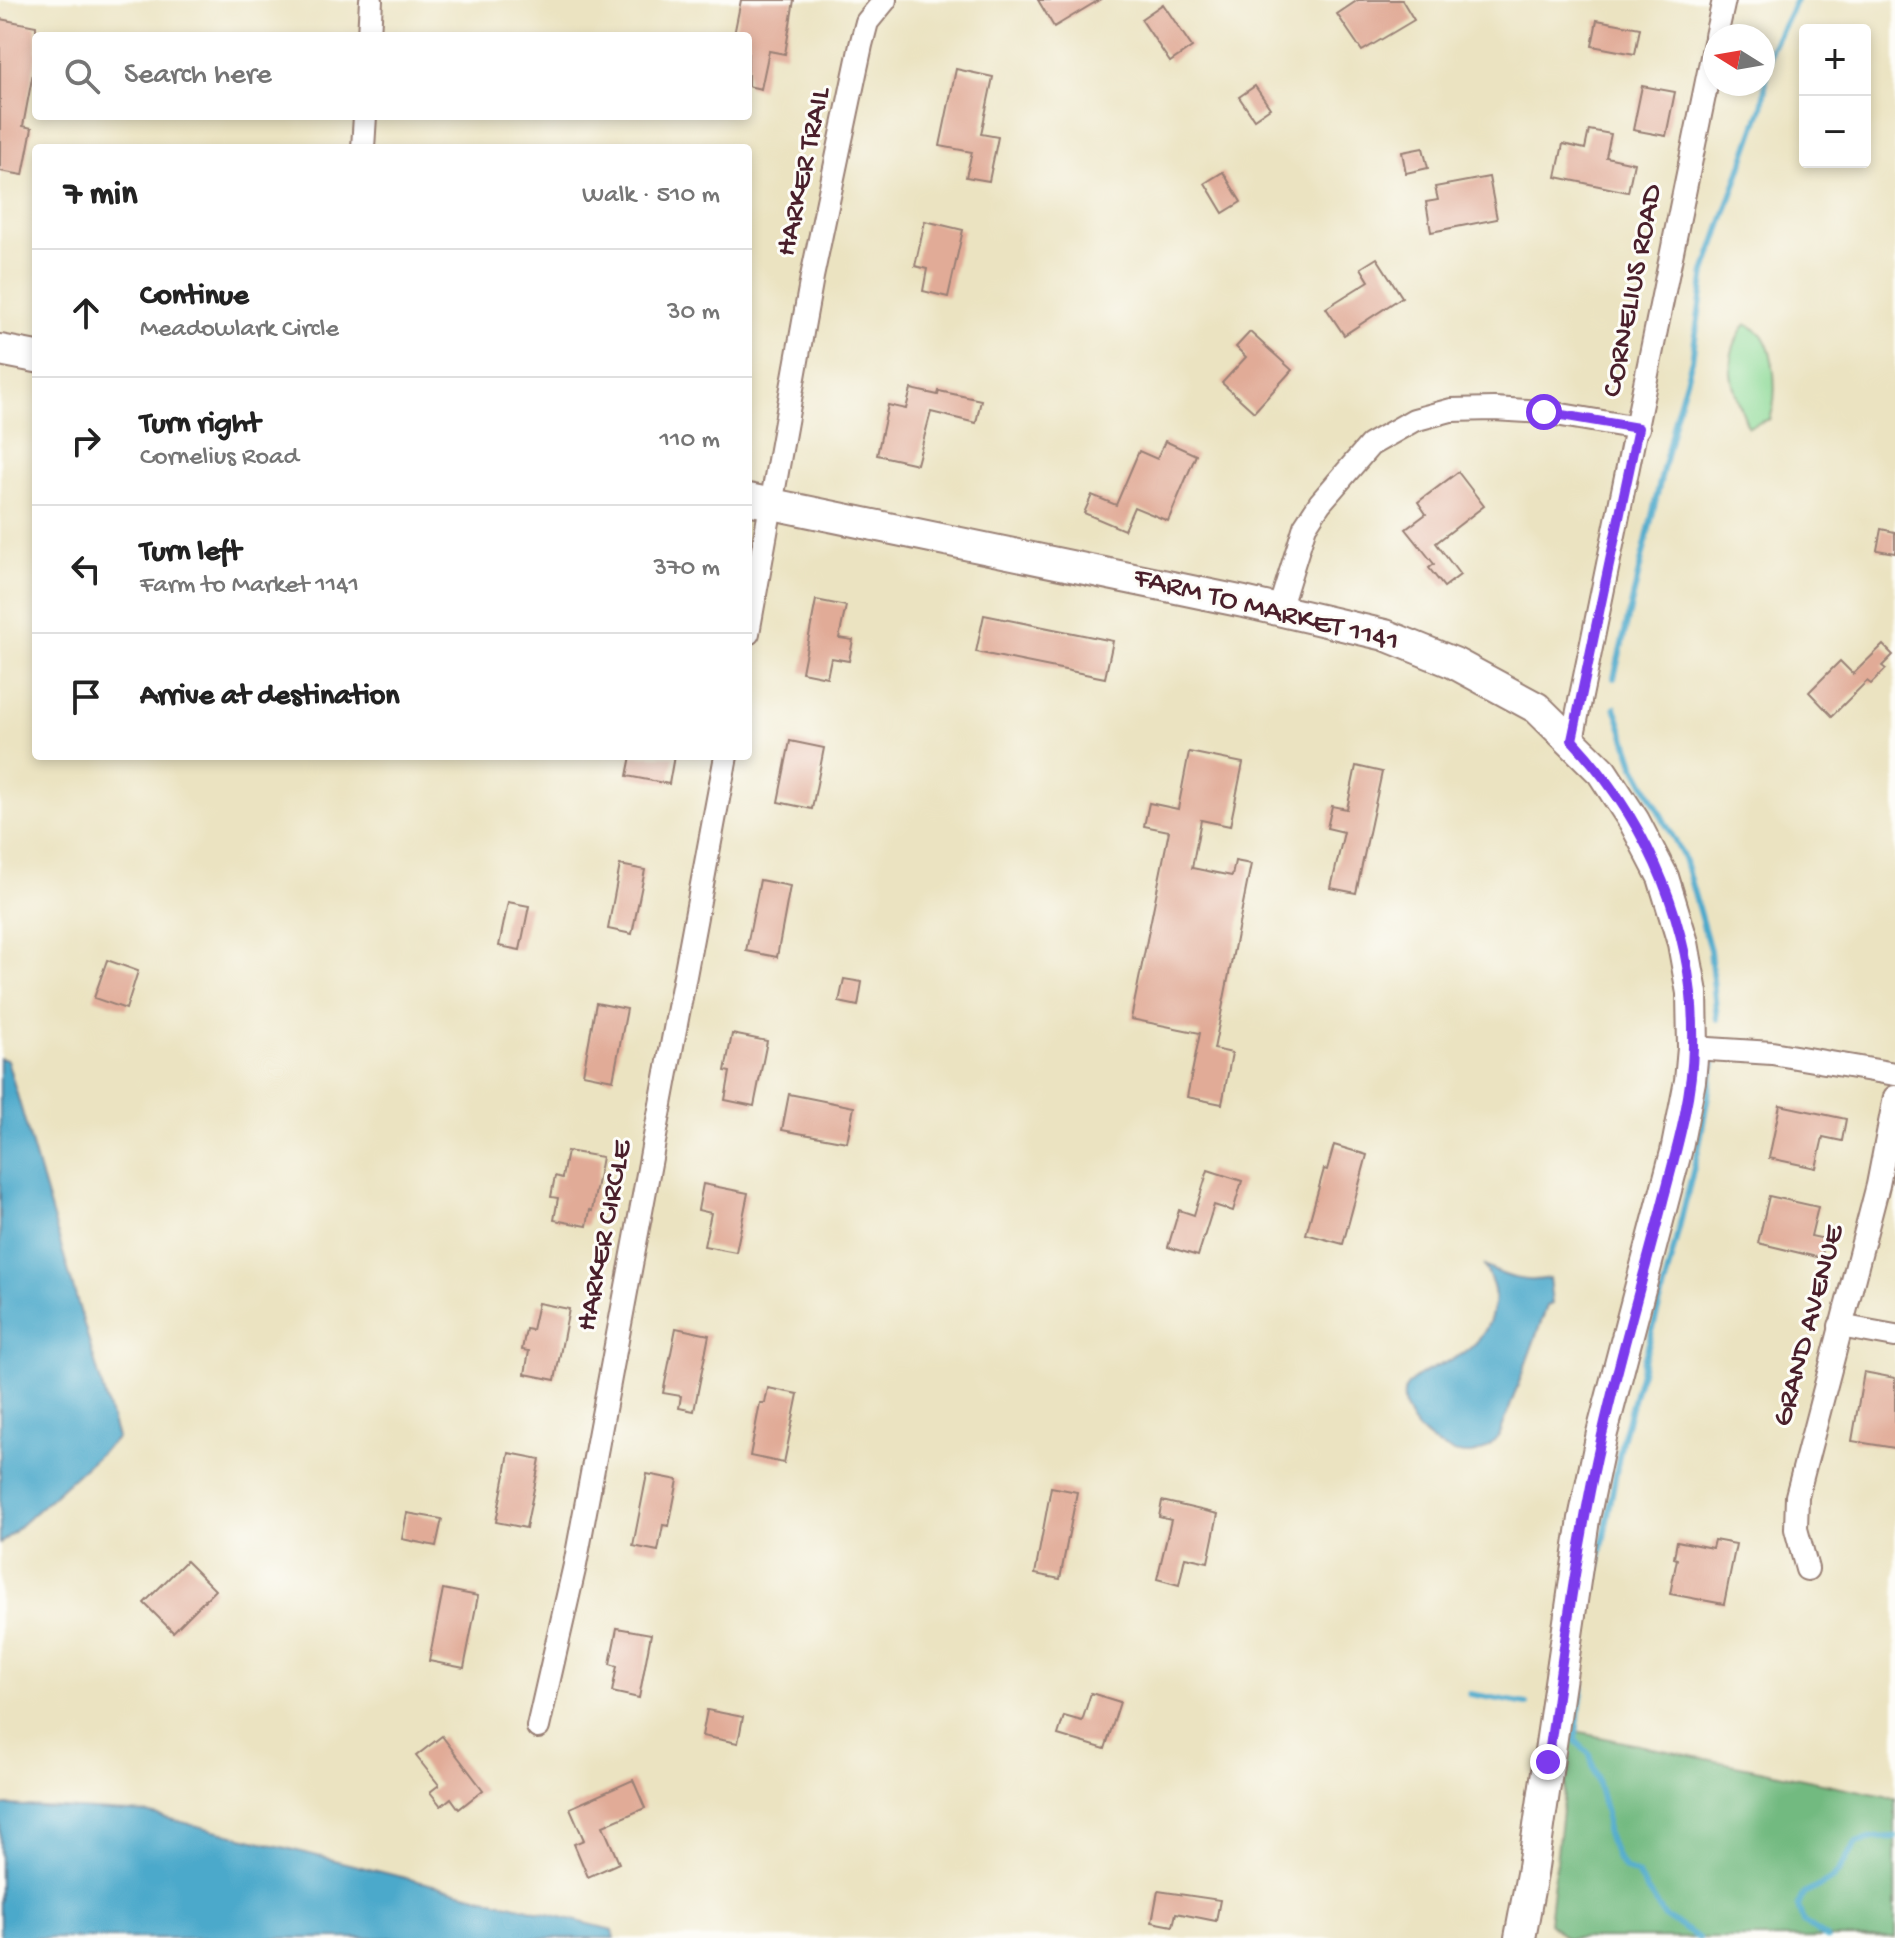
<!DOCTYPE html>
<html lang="en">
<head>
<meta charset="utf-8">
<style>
	:root { --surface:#fff; --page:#f6f6f6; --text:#222; --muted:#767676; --line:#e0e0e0 }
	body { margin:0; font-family:"Gochi Hand",sans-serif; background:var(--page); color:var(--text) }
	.controls { position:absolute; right:24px; top:24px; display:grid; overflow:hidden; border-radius:8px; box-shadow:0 4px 12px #0003 }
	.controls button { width:72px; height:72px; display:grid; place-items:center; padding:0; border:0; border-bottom:2px solid var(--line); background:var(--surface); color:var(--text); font:40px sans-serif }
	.compass { position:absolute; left:1703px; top:24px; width:72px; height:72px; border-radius:50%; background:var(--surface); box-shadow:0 4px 12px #0003; rotate:281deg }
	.stop { position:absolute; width:24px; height:24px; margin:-18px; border:6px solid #7c3aed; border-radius:50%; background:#fff }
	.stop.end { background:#7c3aed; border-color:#fff; box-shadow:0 2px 8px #0008 }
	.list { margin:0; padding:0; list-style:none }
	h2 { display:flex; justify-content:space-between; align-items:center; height:104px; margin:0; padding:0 32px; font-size:34px }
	h2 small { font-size:26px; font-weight:400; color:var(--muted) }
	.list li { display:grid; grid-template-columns:52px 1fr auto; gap:24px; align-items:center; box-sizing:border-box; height:128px; padding:0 32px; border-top:2px solid var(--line) }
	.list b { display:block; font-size:30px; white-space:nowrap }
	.list p { margin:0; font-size:26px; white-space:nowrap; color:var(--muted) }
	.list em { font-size:26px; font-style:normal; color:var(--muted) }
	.icon { flex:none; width:44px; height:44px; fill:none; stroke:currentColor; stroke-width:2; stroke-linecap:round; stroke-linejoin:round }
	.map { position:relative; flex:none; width:1895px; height:1938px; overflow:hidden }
	.search { position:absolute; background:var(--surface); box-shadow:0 4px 12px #0003; left:32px; top:32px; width:720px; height:88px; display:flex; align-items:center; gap:20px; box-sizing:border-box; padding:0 28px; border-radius:8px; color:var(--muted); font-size:30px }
	.panel { position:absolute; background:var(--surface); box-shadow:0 4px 12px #0003; left:32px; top:144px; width:720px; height:616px; border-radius:8px }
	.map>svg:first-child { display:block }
</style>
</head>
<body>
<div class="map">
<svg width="1895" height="1938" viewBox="0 0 1895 1938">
	<rect width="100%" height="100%" fill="#fdfcf7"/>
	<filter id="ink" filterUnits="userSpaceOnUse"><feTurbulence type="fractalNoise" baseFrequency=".0125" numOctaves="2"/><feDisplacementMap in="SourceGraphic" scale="16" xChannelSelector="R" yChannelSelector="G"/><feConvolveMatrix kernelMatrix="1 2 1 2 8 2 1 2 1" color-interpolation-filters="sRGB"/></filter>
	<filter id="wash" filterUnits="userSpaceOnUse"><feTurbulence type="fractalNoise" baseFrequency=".006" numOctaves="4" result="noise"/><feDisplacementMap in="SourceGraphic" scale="32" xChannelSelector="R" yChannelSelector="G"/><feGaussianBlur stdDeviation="1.8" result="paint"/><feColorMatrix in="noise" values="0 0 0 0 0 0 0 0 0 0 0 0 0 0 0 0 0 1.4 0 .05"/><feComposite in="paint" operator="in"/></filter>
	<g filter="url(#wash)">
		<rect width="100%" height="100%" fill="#ebe3c1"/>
		<path fill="#8eda98" stroke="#6c7c62" stroke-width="2" d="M1746,324c5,3 12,6 16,11 14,20 16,62 8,84l-22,8c-14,-39 -30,-65 -2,-103z"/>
		<polygon fill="#72ba80" stroke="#5e6c56" stroke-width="2" points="1571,1731 1895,1798 1895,1938 1566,1938 1549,1923"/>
		<g fill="#4ca9cb" stroke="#4b647b" stroke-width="2">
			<polygon points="0,1058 7,1060 117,1438 0,1544"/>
			<path d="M1484,1266c22,11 41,18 65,12l3,26 -5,2 -47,128c-8,10 -16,19 -30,20 -29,2 -70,-30 -66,-61 2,-18 46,-30 60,-40 14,-10 24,-24 28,-40 6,-19 1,-30 -8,-47z"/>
			<polygon points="7,1805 146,1813 613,1930 615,1938 0,1938 0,1806"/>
		</g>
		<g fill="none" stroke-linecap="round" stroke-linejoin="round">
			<g stroke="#4ca9cb" stroke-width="6">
				<polyline points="1614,678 1675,418 1692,360 1705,272 1762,107 1771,50 1796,0"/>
				<polyline points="1615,707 1634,764 1684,858 1710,950 1717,1019"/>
				<polyline points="1594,1591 1622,1440 1663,1292 1698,1151 1714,1062"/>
				<polyline points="1583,1684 1575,1740 1590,1755 1606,1813 1606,1831 1616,1857 1625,1868 1637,1875 1665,1917 1699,1938"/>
				<polyline points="1470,1694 1527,1704"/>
				<path d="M1827,1938l-24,-16 -5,-16 5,-12c40,-18 31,-17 53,-51l17,-5 22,-1"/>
			</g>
		</g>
		<g id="blocks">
			<g fill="#e1ab97">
				<polygon points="741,0 794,0 785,54 769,51 761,89 748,86 748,36 734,35"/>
				<polygon points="1038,0 1099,0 1054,27"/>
				<polygon points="1358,0 1402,0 1414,20 1362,51 1337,14"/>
				<polygon points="1163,4 1192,47 1170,62 1141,19"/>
				<polygon points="0,19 36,26 36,57 23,126 32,128 23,175 0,171"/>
				<polygon points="1597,20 1640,28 1635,54 1592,46"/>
				<polygon points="956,69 993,77 981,134 998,137 989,181 966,177 972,152 940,146"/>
				<polygon points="1255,86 1270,108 1254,119 1239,97"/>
				<polygon points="1642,86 1675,92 1666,136 1633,130"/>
				<polygon points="1589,130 1611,134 1606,157 1634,163 1628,192 1556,177 1563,144 1585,149"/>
				<polygon points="1423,148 1428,168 1406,173 1402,152"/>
				<polygon points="1223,172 1241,202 1223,213 1205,183"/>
				<polygon points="1489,177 1497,219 1431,232 1426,202 1438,200 1435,187"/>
				<polygon points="925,221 963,230 948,297 923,291 927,269 915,266"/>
				<polygon points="1377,258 1402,297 1344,335 1326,308 1369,281 1361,268"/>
				<polygon points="1250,332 1292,370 1254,412 1222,383 1246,357 1236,347"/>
				<polygon points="911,389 938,395 939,391 981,400 976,423 931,412 917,464 877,455 888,405 906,409"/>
				<polygon points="1165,441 1196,455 1168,521 1134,507 1124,530 1084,513 1092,495 1116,505 1139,451 1157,459"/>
				<polygon points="1458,472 1484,506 1436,543 1460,575 1444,587 1429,568 1434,564 1406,529 1426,514 1418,502"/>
				<polygon points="1881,529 1895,532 1895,553 1877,550"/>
				<polygon points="816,600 846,606 839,638 853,640 849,661 831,658 827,677 802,672"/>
				<polygon points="984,615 1113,641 1105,678 976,652"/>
				<polygon points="1883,645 1893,655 1882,666 1886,669 1871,684 1867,681 1832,716 1809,692 1840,661 1853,674"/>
				<polygon points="790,741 824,748 812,809 778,802"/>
				<polygon points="1189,752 1243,763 1230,826 1201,820 1192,868 1232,876 1235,861 1251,864 1214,1049 1232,1053 1222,1104 1187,1097 1200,1033 1131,1019 1169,831 1144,826 1149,803 1178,809"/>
				<polygon points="631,756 674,756 669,784 627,776"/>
				<polygon points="1356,766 1382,772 1356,893 1331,888 1344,832 1327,828 1332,806 1347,809"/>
				<polygon points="620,865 645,870 632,934 608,929"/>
				<polygon points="760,880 790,886 777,957 746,951"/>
				<polygon points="508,902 529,906 520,950 499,946"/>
				<polygon points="107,960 138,971 126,1009 94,998"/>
				<polygon points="844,979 862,982 858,1006 839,1002"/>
				<polygon points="596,1003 627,1009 613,1080 583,1074"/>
				<polygon points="732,1034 767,1041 754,1106 725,1100 730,1072 725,1071"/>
				<polygon points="789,1094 854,1107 847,1142 782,1130"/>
				<polygon points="1780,1105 1846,1119 1842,1141 1823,1137 1816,1168 1769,1158"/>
				<polygon points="1334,1145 1367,1155 1343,1244 1306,1234 1324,1169 1327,1170"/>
				<polygon points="567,1151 602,1157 592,1211 590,1210 587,1226 554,1220 558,1198 551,1197 555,1176 562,1178"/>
				<polygon points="1208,1170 1242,1181 1233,1211 1214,1205 1198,1256 1168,1247 1179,1210 1194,1215"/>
				<polygon points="703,1184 748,1193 736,1252 704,1246 711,1213 698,1210"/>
				<polygon points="1769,1196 1818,1207 1811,1236 1825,1239 1821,1258 1758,1243"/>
				<polygon points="538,1303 569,1309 555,1380 525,1374 529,1351 522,1350 526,1329 532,1330"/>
				<polygon points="676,1328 709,1335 694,1411 679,1408 681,1396 663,1393"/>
				<polygon points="1864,1372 1895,1378 1895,1448 1852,1441"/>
				<polygon points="768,1388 798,1394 784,1463 750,1456 760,1403 765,1403"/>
				<polygon points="509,1453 540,1459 526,1528 496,1522"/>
				<polygon points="647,1474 678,1480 669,1526 663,1525 658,1551 633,1546"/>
				<polygon points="1051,1487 1077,1492 1060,1579 1035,1574"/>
				<polygon points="1162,1501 1218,1514 1208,1562 1185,1557 1179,1585 1157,1579 1171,1520 1159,1517"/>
				<polygon points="407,1513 442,1519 436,1546 402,1539"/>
				<polygon points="1714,1540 1736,1544 1724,1604 1670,1594 1677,1559 1674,1558 1677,1541 1712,1548"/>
				<polygon points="186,1561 215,1590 173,1632 144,1603"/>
				<polygon points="443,1589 478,1596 464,1668 429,1661"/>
				<polygon points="617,1628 651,1634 639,1698 612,1692 617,1666 610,1664"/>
				<polygon points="1091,1693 1120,1702 1105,1749 1058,1735 1064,1716 1082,1721"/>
				<polygon points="707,1710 743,1717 738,1743 702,1736"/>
				<polygon points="442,1736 483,1790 459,1809 451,1798 441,1806 430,1792 439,1785 416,1756"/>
				<polygon points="633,1780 645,1808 603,1826 619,1863 588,1877 574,1844 584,1840 570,1808"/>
				<polygon points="1158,1891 1220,1900 1216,1921 1176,1913 1173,1926 1152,1922"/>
			</g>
		</g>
	</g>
	<g filter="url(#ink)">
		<use href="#blocks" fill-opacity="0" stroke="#9a8176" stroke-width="2"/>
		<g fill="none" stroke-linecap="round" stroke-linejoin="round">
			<defs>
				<g id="street">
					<polyline points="369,36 371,0"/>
					<polyline points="1716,36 1724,0"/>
					<polyline points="363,148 365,116"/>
					<polyline points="1279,610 1305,526 1320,503 1370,445 1414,420 1451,410 1494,409 1544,412 1638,428"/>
					<polyline points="748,633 812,277 861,45 867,22 885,0"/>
					<polyline points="1572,740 1715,42"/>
					<polyline points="1693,1048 1772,1053 1895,1074"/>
					<polyline points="1840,1326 1895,1336"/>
					<polyline points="1807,1569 1796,1529 1797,1496 1878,1185 1895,1097"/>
					<polyline points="538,1727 575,1565 726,756"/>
				</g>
				<g id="secondary">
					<polyline points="0,350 36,357"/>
					<polyline points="748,499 1244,602 1385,635 1454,663 1537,708 1602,772 1634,821 1663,877 1683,943 1692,993 1693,1048 1690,1081 1676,1152 1602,1433 1584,1519 1532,1874 1520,1938"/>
				</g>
			</defs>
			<use href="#street" stroke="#9a8176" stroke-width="26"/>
			<use href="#secondary" stroke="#9a8176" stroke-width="34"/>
			<use href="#street" stroke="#fff" stroke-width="22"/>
			<use href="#secondary" stroke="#fff" stroke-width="30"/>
		</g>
	</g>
	<g fill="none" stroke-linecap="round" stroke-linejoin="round" filter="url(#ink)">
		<path stroke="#7c3aed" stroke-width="10" d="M1544,412l94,16 -66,312c78,84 124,192 121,307 -1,52 -17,104 -30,154 -20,78 -43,155 -61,234 -25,108 -39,218 -54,327"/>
	</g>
	<g text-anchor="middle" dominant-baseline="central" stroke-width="6" stroke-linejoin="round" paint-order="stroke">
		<g font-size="30" fill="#4a1f2b" stroke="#fdfcf7">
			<text transform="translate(805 172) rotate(-78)">HARKER TRAIL</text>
			<text transform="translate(1634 291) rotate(-79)">CORNELIUS ROAD</text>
			<text transform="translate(1266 611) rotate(14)">FARM TO MARKET 1141</text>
			<text transform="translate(606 1236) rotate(-79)">HARKER CIRCLE</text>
			<text transform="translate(1810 1326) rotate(-75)">GRAND AVENUE</text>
		</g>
	</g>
</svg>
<div class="controls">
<button>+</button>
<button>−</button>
</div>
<svg class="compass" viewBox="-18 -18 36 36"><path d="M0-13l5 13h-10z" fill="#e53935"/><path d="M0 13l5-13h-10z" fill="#767676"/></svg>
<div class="stop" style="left:1544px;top:412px"></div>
<div class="stop end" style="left:1548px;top:1762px"></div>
<div class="search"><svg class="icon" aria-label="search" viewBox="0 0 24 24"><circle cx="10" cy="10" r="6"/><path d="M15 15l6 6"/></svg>Search here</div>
<section class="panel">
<h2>7 min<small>Walk · 510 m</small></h2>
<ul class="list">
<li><svg class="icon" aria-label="ahead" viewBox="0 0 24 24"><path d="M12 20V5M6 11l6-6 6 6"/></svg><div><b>Continue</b><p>Meadowlark Circle</p></div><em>30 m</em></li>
<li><svg class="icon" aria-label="right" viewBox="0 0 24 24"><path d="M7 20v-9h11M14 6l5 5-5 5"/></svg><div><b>Turn right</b><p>Cornelius Road</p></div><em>110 m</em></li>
<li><svg class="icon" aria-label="left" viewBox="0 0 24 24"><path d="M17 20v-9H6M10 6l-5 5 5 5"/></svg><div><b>Turn left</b><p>Farm to Market 1141</p></div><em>370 m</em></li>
<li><svg class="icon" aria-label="arrive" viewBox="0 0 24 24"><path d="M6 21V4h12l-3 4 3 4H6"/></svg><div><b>Arrive at destination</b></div></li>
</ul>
</section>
</div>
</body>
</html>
